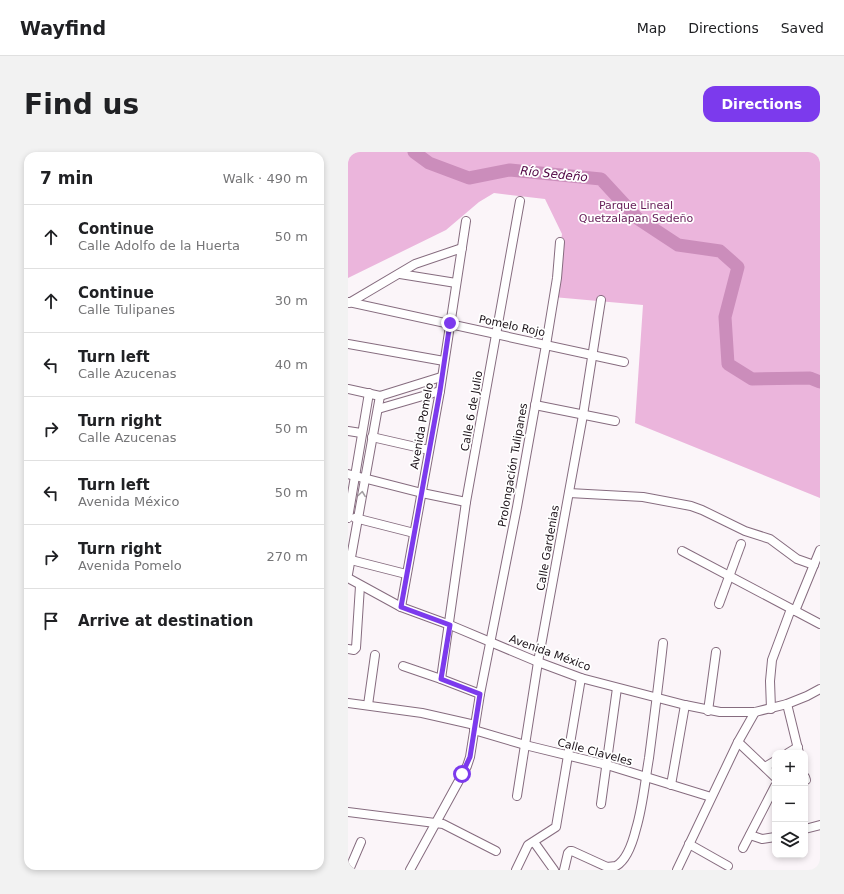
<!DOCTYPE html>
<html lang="en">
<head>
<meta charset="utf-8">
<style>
	:root { --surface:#fff; --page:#f2f2f2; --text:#202124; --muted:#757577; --line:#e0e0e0; --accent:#7c3aed }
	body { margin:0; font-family:"DejaVu Sans",sans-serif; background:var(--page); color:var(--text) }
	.controls { position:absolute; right:12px; bottom:12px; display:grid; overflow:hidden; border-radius:8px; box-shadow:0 2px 6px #0003 }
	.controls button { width:36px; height:36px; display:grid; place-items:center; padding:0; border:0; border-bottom:1px solid var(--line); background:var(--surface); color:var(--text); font:20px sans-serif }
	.stop { position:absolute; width:12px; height:12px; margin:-9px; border:3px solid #7c3aed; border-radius:50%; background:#fff }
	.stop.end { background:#7c3aed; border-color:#fff; box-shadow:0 1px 4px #0008 }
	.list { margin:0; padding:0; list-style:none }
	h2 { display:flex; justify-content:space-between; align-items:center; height:52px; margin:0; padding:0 16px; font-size:17px }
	h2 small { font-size:13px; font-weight:400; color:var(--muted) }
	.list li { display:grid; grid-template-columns:26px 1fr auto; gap:12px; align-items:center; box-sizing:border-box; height:64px; padding:0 16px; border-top:1px solid var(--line) }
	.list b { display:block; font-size:15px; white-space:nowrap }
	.list p { margin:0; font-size:13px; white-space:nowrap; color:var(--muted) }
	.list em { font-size:13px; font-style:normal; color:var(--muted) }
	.icon { flex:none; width:22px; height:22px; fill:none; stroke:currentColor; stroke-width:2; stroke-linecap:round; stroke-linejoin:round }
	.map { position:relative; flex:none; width:472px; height:718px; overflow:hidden; border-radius:12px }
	header { display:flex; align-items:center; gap:24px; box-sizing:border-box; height:56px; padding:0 20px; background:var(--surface); border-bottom:1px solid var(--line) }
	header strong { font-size:19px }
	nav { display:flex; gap:22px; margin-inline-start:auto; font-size:14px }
	.intro { display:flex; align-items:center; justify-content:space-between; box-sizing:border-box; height:96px; padding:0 24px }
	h1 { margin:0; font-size:28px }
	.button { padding:10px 18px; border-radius:12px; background:var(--accent); color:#fff; font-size:14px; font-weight:700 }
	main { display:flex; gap:24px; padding:0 24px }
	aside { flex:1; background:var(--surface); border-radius:12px; box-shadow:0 2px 6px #0003 }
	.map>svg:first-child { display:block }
</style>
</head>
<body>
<header>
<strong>Wayfind</strong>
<nav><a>Map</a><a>Directions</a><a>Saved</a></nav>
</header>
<div class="intro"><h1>Find us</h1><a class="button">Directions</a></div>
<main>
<aside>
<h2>7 min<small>Walk · 490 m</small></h2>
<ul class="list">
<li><svg class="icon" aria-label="ahead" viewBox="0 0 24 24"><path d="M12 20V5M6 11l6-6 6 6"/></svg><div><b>Continue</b><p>Calle Adolfo de la Huerta</p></div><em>50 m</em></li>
<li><svg class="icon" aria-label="ahead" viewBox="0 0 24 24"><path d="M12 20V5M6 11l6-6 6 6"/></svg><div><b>Continue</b><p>Calle Tulipanes</p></div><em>30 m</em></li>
<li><svg class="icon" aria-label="left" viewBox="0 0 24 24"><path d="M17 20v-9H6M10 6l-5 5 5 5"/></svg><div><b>Turn left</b><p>Calle Azucenas</p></div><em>40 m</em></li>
<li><svg class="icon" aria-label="right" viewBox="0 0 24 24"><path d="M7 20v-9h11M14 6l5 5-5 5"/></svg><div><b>Turn right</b><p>Calle Azucenas</p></div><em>50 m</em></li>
<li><svg class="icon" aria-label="left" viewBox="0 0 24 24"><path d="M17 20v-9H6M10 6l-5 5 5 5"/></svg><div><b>Turn left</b><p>Avenida México</p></div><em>50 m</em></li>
<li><svg class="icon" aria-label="right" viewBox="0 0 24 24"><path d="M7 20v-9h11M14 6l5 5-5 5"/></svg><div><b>Turn right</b><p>Avenida Pomelo</p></div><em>270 m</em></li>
<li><svg class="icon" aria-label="arrive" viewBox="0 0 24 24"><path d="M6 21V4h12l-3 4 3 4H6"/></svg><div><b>Arrive at destination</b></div></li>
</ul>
</aside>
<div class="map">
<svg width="472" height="718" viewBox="0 0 472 718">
	<rect width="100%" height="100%" fill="#fbf5f9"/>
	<polygon fill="#ebb5dc" points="0,0 472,0 472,346 287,271 295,153 205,145 214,82 197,47 146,41 131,50 98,78 0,126"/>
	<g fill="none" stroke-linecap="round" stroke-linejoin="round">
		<polyline stroke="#cb8dbb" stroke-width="13" points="66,0 81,11 121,26 162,18 253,27 289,66 330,93 372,99 390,115 377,165 380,212 404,227 462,226 472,230"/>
		<defs>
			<g id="minor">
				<polyline points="52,122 108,131"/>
				<polyline points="0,150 276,210"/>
				<polyline points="1,151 67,112 114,96"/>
				<polyline points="0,192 96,209"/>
				<polyline points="0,237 32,244 93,225"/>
				<polyline points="187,253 267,269"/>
				<polyline points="30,257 92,239"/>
				<polyline points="0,279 13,281"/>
				<polyline points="24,285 81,298"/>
				<polyline points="0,322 74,341 118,350"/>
				<polyline points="221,341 295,345 343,354 354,358 397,379 422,387 449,407 466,413"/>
				<polyline points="0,366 21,241"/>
				<polyline points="7,366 66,381"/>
				<polyline points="334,399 472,472"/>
				<polyline points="3,408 58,422"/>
				<polyline points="0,422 32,244"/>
				<polyline points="0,426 53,455 102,473 190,510 233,526 337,553 372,560 407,560 439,552 459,544 472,537"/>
				<polyline points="371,452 393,392"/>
				<polyline points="53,455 92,239 118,69"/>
				<polyline points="447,459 472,398"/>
				<polyline points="0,497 6,498 8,496 12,434"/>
				<polyline points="55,514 93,527 132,542"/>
				<polyline points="93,527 118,350 172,49"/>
				<polyline points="0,551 74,561 127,573"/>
				<polyline points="439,552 451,601"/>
				<polyline points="20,553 27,503"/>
				<polyline points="423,557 422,529 424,508 443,457"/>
				<polyline points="360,559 368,500"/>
				<polyline points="126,578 177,593 259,613 363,645"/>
				<polyline points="390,590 427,625"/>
				<polyline points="440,601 450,595"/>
				<polyline points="417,615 427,609"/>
				<polyline points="457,625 458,628"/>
				<polyline points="323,633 337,553"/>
				<polyline points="169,644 190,510 235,263 253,148"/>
				<polyline points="253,652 269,536"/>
				<polyline points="0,660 95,672 148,699"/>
				<polyline points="457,677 472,673"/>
				<polyline points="402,683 414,687 427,685"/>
				<polyline points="186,690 206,718"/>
				<polyline points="341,692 380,714"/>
				<polyline points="395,696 427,634"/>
				<polyline points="1,718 13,690"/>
				<polyline points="62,718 119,614 122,605 132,542 169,355 198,193 209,126 212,90"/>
				<polyline points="168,718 180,693 208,675 233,526"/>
				<path d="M216,718l4,-17 2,-2h2l35,16 9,-1c11,-6 17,-25 20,-37 7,-23 9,-48 13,-71 5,-39 10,-77 14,-115"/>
				<polyline points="329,718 390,590 407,560"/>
			</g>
		</defs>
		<use href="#minor" stroke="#866c7f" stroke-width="10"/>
		<use href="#minor" stroke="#fff" stroke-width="8"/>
	</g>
	<defs><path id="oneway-chevron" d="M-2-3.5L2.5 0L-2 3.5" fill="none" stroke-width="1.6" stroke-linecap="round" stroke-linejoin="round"/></defs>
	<use stroke="#a39fa2" href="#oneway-chevron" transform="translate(14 342) rotate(-82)"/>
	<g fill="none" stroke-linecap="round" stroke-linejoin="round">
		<polyline stroke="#7c3aed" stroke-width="5" points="102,171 92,239 53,455 102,473 93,527 132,542 122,605 114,622"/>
	</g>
	<g text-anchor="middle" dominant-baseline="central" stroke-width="3.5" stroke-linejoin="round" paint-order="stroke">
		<g font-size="11" fill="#651c57" stroke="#fff">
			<text x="288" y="53">Parque Lineal<tspan x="288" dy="13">Quetzalapan Sedeño</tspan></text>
		</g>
		<g font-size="11" fill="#1a1017" stroke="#fff">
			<text transform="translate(164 174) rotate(12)">Pomelo Rojo</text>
			<text transform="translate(124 259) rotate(-80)">Calle 6 de Julio</text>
			<text transform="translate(74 274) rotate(-80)">Avenida Pomelo</text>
			<text transform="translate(165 313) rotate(-80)">Prolongación Tulipanes</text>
			<text transform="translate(200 396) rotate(-80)">Calle Gardenias</text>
			<text transform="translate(202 501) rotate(20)">Avenida México</text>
			<text transform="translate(247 600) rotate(15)">Calle Claveles</text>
		</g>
		<g font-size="12" font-style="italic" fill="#4f0242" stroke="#fff">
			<text transform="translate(206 22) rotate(6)">Río Sedeño</text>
		</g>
	</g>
</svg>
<div class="controls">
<button>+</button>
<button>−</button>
<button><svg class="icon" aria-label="layers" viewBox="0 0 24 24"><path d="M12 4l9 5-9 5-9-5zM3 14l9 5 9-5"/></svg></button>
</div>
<div class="stop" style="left:114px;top:622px"></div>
<div class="stop end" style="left:102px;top:171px"></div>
</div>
</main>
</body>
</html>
